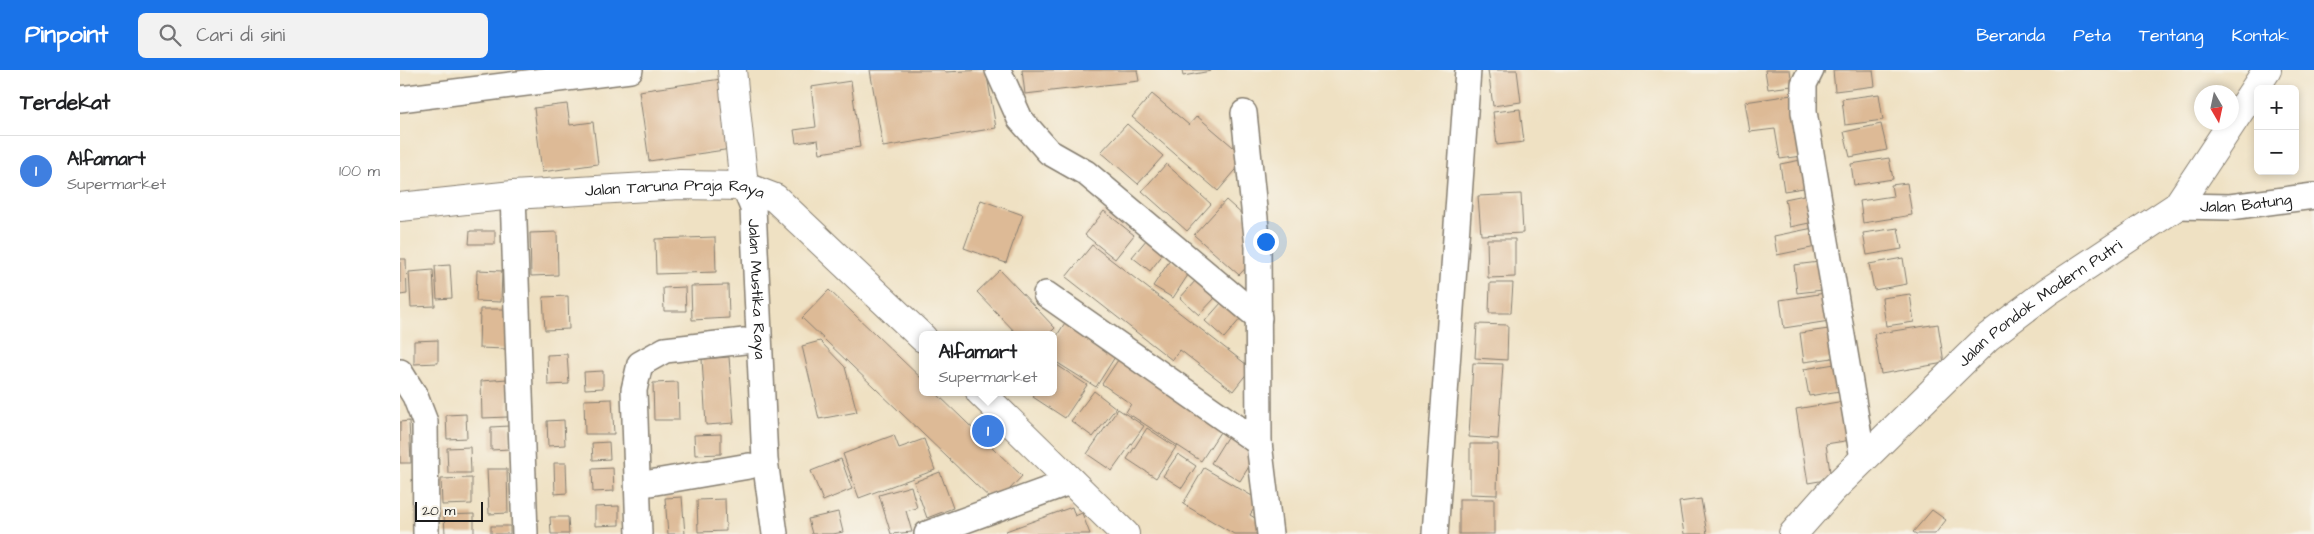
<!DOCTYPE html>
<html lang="id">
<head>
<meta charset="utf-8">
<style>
	:root { --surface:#fff; --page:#f2f2f2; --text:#202124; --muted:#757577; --line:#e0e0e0; --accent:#1a73e8 }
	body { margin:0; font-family:"Architects Daughter",sans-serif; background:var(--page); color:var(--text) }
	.controls { position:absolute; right:15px; top:15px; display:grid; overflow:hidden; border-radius:8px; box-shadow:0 2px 8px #0003 }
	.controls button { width:45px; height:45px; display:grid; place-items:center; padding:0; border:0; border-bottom:1px solid var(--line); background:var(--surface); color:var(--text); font:25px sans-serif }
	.compass { position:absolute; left:1794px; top:15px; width:45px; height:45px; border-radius:50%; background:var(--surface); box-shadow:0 2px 8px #0003; rotate:171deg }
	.scale { position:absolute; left:15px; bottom:12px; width:68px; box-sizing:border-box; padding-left:5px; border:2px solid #1c1c1c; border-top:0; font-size:14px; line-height:18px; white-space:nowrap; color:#1c1c1c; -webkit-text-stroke:4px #f7f3e8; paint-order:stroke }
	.you { position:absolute; left:865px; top:171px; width:18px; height:18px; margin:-12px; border:4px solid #fff; border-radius:50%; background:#1a73e8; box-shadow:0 0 0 8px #1a73e833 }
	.badge { display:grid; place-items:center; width:32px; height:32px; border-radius:50%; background:var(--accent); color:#fff; font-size:16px; font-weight:700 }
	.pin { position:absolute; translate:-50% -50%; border:2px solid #fff; box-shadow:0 1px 5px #0006 }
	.popup { position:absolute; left:519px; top:261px; width:138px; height:65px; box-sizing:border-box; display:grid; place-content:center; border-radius:8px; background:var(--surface); filter:drop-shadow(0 1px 4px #0005); font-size:16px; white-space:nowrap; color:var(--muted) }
	.popup b { font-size:19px; color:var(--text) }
	.popup::after { content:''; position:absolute; left:50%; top:100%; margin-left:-10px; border:10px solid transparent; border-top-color:var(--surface) }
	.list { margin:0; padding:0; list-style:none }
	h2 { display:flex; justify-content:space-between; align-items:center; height:65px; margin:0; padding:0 20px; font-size:21px }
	h2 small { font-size:16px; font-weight:400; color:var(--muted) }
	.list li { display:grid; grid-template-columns:32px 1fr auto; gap:15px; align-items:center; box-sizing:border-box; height:70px; padding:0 20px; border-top:1px solid var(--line) }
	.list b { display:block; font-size:19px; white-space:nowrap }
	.list p { margin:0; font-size:16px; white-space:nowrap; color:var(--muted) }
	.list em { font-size:16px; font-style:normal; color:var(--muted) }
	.icon { flex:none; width:28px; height:28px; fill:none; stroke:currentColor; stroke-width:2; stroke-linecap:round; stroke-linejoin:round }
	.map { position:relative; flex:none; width:1914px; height:464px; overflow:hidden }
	header { display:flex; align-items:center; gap:30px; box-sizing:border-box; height:70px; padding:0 25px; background:var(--accent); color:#fff }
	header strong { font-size:24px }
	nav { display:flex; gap:28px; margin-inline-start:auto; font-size:18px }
	.search { width:350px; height:45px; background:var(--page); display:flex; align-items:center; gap:12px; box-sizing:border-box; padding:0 18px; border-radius:8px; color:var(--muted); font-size:19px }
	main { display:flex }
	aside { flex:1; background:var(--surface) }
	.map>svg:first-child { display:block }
</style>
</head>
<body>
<header>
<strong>Pinpoint</strong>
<div class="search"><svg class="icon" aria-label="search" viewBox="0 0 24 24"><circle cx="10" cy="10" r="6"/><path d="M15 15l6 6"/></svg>Cari di sini</div>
<nav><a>Beranda</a><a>Peta</a><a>Tentang</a><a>Kontak</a></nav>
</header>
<main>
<aside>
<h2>Terdekat<small></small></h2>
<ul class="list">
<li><span class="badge" style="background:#3f7fe0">1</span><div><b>Alfamart</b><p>Supermarket</p></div><em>100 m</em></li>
</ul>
</aside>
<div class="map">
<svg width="1914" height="464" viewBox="0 0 1914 464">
	<rect width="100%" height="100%" fill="#f7f3e8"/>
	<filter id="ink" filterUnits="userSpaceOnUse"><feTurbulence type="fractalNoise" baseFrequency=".02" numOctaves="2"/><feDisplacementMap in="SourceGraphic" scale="10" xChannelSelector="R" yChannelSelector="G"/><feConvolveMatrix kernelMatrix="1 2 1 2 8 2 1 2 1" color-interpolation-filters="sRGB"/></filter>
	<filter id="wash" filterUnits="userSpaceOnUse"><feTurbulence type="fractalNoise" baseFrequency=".0096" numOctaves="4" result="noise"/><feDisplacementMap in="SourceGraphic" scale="20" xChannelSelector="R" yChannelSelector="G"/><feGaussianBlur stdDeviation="1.12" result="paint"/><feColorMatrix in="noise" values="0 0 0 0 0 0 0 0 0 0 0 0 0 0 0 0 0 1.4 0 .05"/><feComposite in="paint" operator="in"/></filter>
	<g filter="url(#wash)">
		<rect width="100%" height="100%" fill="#efe1c3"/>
		<g id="blocks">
			<g fill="#ddba96">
				<polygon points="470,0 544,0 545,2 586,0 596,58 483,77"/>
				<polygon points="622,0 737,0 739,11 625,24"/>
				<polygon points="782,0 811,0 811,1 783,6"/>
				<polygon points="1088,0 1117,0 1121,32 1093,36"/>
				<polygon points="1365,0 1390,0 1392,16 1368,19"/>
				<polygon points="1433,0 1473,0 1475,16 1435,21"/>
				<polygon points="328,8 338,78 249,91 239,21"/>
				<polygon points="451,11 460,77 420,83 418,70 396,73 394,60 416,57 411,17"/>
				<polygon points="752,24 789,55 797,46 846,88 818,121 732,47"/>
				<polygon points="1398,24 1408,85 1380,89 1375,59 1350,62 1345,32"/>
				<polygon points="1479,24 1483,50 1445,55 1442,29"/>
				<polygon points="167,34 170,55 193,52 198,94 142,102 134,38"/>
				<polygon points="1120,39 1124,72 1097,75 1093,42"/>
				<polygon points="727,54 763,86 738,114 701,82"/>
				<polygon points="1481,54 1487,80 1450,87 1444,62"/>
				<polygon points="1489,88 1493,109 1454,115 1451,94"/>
				<polygon points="1406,89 1410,117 1384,121 1380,94"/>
				<polygon points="766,94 811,134 787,161 742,121"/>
				<polygon points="1507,113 1512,145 1463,153 1460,131 1493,126 1491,115"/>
				<polygon points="1414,123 1419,151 1390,157 1385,129"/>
				<polygon points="1121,124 1123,163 1081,165 1078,126"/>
				<polygon points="581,130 623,145 606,193 564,178"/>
				<polygon points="826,130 854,155 856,187 839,205 794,165"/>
				<polygon points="704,141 734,165 715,189 685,165"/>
				<polygon points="1418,157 1421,176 1377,185 1374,166"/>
				<polygon points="1498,158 1502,179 1467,185 1463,163"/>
				<polygon points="70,161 95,161 95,174 69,174"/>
				<polygon points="157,162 158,205 131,206 130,163"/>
				<polygon points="315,167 316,202 256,204 255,169"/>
				<polygon points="747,169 764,183 750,201 732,187"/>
				<polygon points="1087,169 1115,169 1115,207 1088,208"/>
				<polygon points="692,175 851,298 833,321 780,280 772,290 666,207"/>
				<polygon points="1503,188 1507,214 1474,220 1469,194"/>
				<polygon points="0,189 6,189 7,224 0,225"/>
				<polygon points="770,190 790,202 773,228 753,216"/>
				<polygon points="1428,191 1431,219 1397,223 1394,195"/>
				<polygon points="50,195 52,228 37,229 35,196"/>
				<polygon points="33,200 35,236 11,237 9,202"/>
				<polygon points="77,200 102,201 101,232 76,231"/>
				<polygon points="600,200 655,258 648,265 618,265 577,222"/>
				<polygon points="796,210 816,227 799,245 780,228"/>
				<polygon points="1090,213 1113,213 1111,243 1089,243"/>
				<polygon points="328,215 329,248 292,250 291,216"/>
				<polygon points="285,217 286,241 264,241 263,218"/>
				<polygon points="429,220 523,310 523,322 535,322 622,406 596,434 402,248"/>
				<polygon points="1432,222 1436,250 1384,258 1380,230"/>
				<polygon points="1510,224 1514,252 1486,256 1482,228"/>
				<polygon points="168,226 169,259 145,260 143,227"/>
				<polygon points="822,232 841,248 824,268 805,251"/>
				<polygon points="80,239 107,239 106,279 79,278"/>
				<polygon points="666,251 720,279 696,317 653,290 653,272"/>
				<polygon points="1077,254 1108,255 1107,290 1075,288"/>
				<polygon points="1538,254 1544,293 1481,304 1474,264"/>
				<polygon points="1436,258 1440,287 1404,292 1400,263"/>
				<polygon points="38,270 38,293 14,294 14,271"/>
				<polygon points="420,271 445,297 457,342 419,349 402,276"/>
				<polygon points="167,284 169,314 148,315 147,285"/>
				<polygon points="329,287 334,353 306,355 302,289"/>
				<polygon points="718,290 822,359 801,391 726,342 731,334 702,314"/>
				<polygon points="654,293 687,315 665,348 633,327 635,322 653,322"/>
				<polygon points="1073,293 1103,294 1098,369 1069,367"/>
				<polygon points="1441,293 1446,320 1409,326 1404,299"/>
				<polygon points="203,301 203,318 185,319 184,302"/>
				<polygon points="107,309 108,347 82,348 81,311"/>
				<polygon points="278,312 279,350 254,350 253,313"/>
				<polygon points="694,321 716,338 693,367 671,351"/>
				<polygon points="212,329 214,364 185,364 184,330"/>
				<polygon points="1450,330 1457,369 1426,374 1431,409 1408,413 1396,339"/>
				<polygon points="718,339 744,356 712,401 687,384"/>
				<polygon points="66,344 67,368 47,369 46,345"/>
				<polygon points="164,350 165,375 148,376 147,351"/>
				<polygon points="9,351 11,393 0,393 0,352"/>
				<polygon points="109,356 110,379 91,380 91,357"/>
				<polygon points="747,358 776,377 756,408 727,389"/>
				<polygon points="321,364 321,384 295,385 294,365"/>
				<polygon points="829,364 858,382 840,411 811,393"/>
				<polygon points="494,365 499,378 524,369 535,400 459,428 443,384"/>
				<polygon points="209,372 210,389 193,390 192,373"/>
				<polygon points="1070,374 1098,374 1097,425 1070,424"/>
				<polygon points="70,377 71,403 48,403 47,378"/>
				<polygon points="778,384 796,396 782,418 763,406"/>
				<polygon points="441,389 452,419 423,431 411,401"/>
				<polygon points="154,393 166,393 167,423 155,424"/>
				<polygon points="213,398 214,421 193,422 192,399"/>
				<polygon points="804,398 859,430 850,445 863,453 856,464 834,464 783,434"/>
				<polygon points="87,399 107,399 108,443 89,444"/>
				<polygon points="540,402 553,438 527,448 514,412"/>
				<polygon points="72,408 72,434 42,435 41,409"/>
				<polygon points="511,416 517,438 506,441 512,462 491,464 479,425"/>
				<polygon points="282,427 285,464 268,464 265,428"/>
				<polygon points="325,429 326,461 298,462 297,430"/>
				<rect x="1059" y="429" width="35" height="35"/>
				<polygon points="1301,429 1307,464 1284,464 1279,432"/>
				<polygon points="219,436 219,455 195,456 195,437"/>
				<polygon points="672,437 675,446 682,443 690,464 607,464 606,461"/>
				<polygon points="1532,440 1546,450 1535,464 1516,464 1513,462"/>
				<polygon points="438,442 443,462 433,464 412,464 408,449"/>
				<polygon points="74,444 74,464 45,464 44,445"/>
				<polygon points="150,447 168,447 169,464 151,464"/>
				<rect x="91" y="456" width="19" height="8"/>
			</g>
		</g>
	</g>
	<g filter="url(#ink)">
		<use href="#blocks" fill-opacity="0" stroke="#867e70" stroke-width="1"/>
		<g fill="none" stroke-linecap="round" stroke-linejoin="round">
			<defs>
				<g id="minor">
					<polyline points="598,0 620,49 649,82 686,103 859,248"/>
					<polyline points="1411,0 1404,14 1404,42 1463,389"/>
					<polyline points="0,29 230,0"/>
					<polyline points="844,43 858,177 859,373 870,464"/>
					<path id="s1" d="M344,116l9,22 12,252 10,74"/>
					<polyline points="113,125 125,464"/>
					<path id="s2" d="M1777,136l53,1 84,-11"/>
					<polyline points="646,224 859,373"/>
					<polyline points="0,302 15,326 25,352 26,464"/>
					<polyline points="238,415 349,396"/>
					<polyline points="239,464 234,320 240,294 265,280 344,271"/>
					<polyline points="527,464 672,411"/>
					<polyline points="1035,464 1068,0"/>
				</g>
				<g id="tertiary">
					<polyline points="332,0 344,116"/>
					<path id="s3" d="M0,137l113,-12 167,-10 64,1 31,12 148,140"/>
					<polyline points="580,322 725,464"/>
					<path id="s4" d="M1393,464l39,-44 156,-153 59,-45 130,-86 90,-136"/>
				</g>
			</defs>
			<use href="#minor" stroke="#867e70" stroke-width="28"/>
			<use href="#tertiary" stroke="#867e70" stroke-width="30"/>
			<use href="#minor" stroke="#fff" stroke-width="25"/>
			<use href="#tertiary" stroke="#fff" stroke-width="28"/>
		</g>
	</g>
	<g text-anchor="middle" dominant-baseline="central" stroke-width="4.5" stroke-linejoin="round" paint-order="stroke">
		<g font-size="16" fill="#1c1c1c" stroke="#f7f3e8">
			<text stroke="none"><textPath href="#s3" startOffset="276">Jalan Taruna Praja Raya</textPath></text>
			<text stroke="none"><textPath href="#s2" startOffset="69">Jalan Batung</textPath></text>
			<text stroke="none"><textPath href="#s1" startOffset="105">Jalan Mustika Raya</textPath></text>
			<text stroke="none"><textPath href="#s4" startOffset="339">Jalan Pondok Modern Putri</textPath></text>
		</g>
	</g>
</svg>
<div class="controls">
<button>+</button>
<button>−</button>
</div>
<svg class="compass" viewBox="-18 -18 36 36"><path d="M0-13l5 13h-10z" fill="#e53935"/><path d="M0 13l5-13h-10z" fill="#757577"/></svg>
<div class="scale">20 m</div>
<div class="you"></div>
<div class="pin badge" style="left:588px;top:361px;background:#3f7fe0">1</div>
<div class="popup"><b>Alfamart</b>Supermarket</div>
</div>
</main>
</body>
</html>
